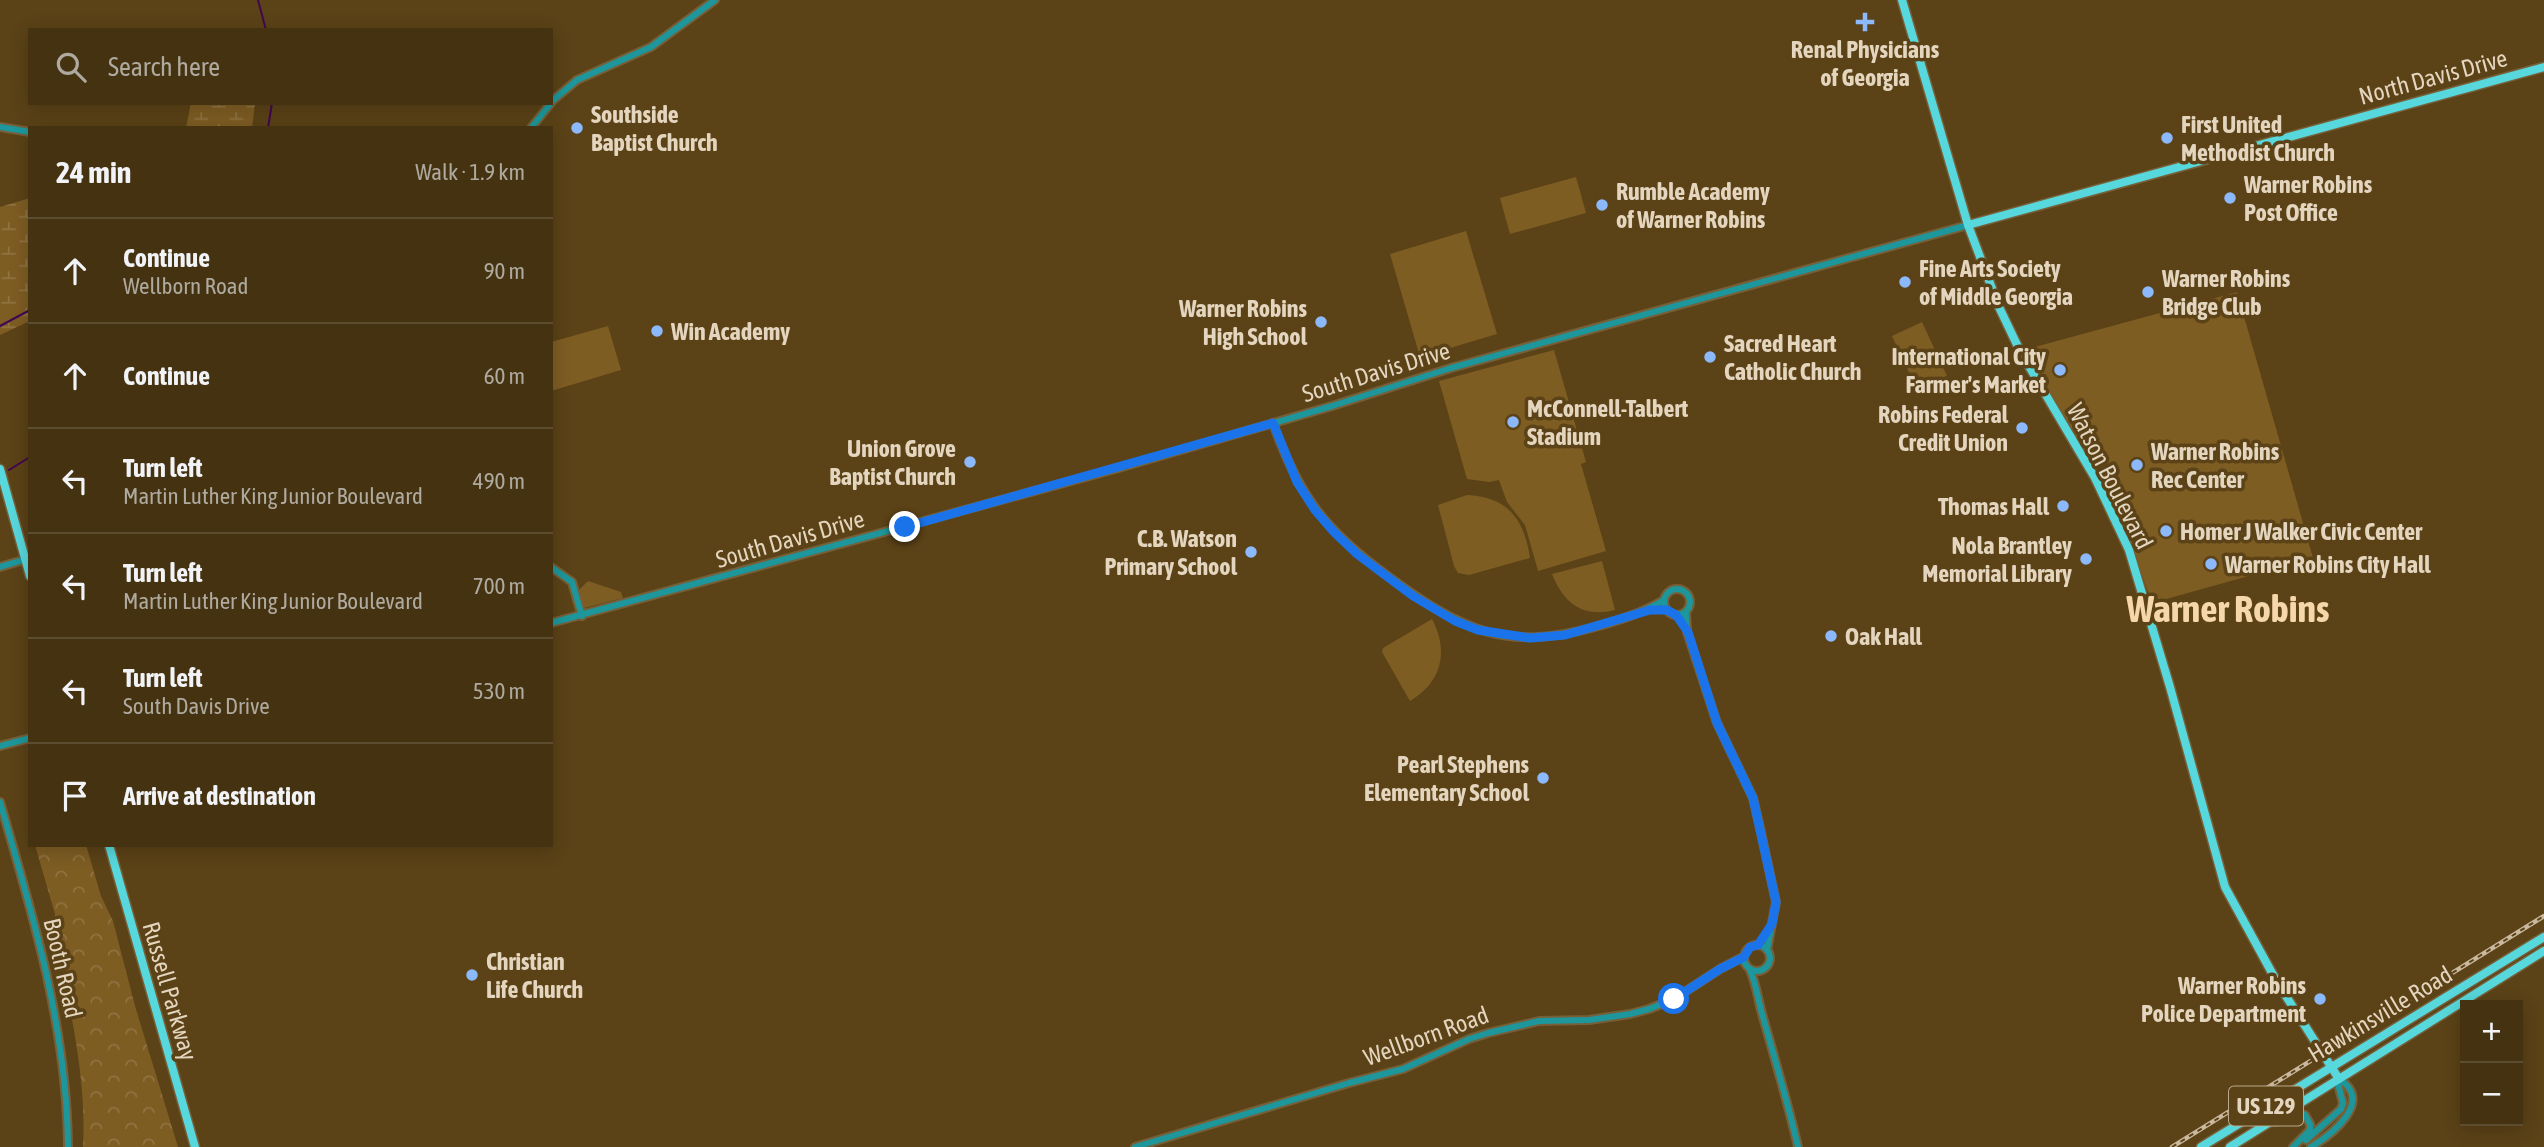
<!DOCTYPE html>
<html lang="en">
<head>
<meta charset="utf-8">
<style>
	:root { --surface:#443211; --page:#4b3a1a; --text:#f1f3f6; --muted:#afaa9f; --line:#5c4d31 }
	body { margin:0; font-family:"Asap Condensed",sans-serif; background:var(--page); color:var(--text) }
	.controls { position:absolute; right:21px; bottom:21px; display:grid; overflow:hidden; border-radius:0px; box-shadow:0 4px 18px #0003 }
	.controls button { width:63px; height:63px; display:grid; place-items:center; padding:0; border:0; border-bottom:2px solid var(--line); background:var(--surface); color:var(--text); font:35px sans-serif }
	.stop { position:absolute; width:21px; height:21px; margin:-16px; border:5px solid #1a73e8; border-radius:50%; background:#fff }
	.stop.end { background:#1a73e8; border-color:#fff; box-shadow:0 2px 7px #0008 }
	.list { margin:0; padding:0; list-style:none }
	h2 { display:flex; justify-content:space-between; align-items:center; height:91px; margin:0; padding:0 28px; font-size:30px }
	h2 small { font-size:23px; font-weight:400; color:var(--muted) }
	.list li { display:grid; grid-template-columns:46px 1fr auto; gap:21px; align-items:center; box-sizing:border-box; height:105px; padding:0 28px; border-top:2px solid var(--line) }
	.list b { display:block; font-size:26px; white-space:nowrap }
	.list p { margin:0; font-size:23px; white-space:nowrap; color:var(--muted) }
	.list em { font-size:23px; font-style:normal; color:var(--muted) }
	.icon { flex:none; width:38px; height:38px; fill:none; stroke:currentColor; stroke-width:2; stroke-linecap:round; stroke-linejoin:round }
	.map { position:relative; flex:none; width:2544px; height:1147px; overflow:hidden }
	.search { position:absolute; background:var(--surface); box-shadow:0 4px 18px #0003; left:28px; top:28px; width:525px; height:77px; display:flex; align-items:center; gap:18px; box-sizing:border-box; padding:0 24px; border-radius:0px; color:var(--muted); font-size:26px }
	.panel { position:absolute; background:var(--surface); box-shadow:0 4px 18px #0003; left:28px; top:126px; width:525px; height:721px; border-radius:0px }
	.map>svg:first-child { display:block }
</style>
</head>
<body>
<div class="map">
<svg width="2544" height="1147" viewBox="0 0 2544 1147">
	<defs>
		<pattern id="forest-crowns" width="20" height="18" patternUnits="userSpaceOnUse" patternTransform="scale(1.75)"><rect width="20" height="18" fill="#7e5d23"/><path d="M2 6a3 3 0 1 1 6 0M12 15a3 3 0 1 1 6 0" fill="none" stroke="#907341"/></pattern>
		<pattern id="wetland-marsh" width="20" height="14" patternUnits="userSpaceOnUse" patternTransform="scale(1.75)"><rect width="20" height="14" fill="#7e5d23"/><path d="M1 5h8M5 5V1M11 12h8M15 12V8" fill="none" stroke="#907341"/></pattern>
	</defs>
	<rect width="100%" height="100%" fill="#5b4217"/>
	<path fill="url(#forest-crowns)" d="M35,845h51l15,51 12,25 22,85 43,141h-95c4,-76 -16,-147 -29,-221l1,-12z"/>
	<g fill="url(#wetland-marsh)">
		<polygon points="191,103 255,103 252,128 186,128"/>
		<polygon points="30,198 30,321 0,335 0,207"/>
	</g>
	<g fill="#7e5d23">
		<polygon points="1576,177 1586,213 1510,234 1500,198"/>
		<polygon points="1466,231 1497,334 1420,357 1390,254"/>
		<polygon points="2237,292 2313,558 2152,603 2120,513 2020,351"/>
		<polygon points="1922,322 1947,376 1917,390 1892,336"/>
		<polygon points="608,326 621,370 551,391 551,342"/>
		<polygon points="1554,350 1586,462 1581,464 1606,551 1538,571 1525,525 1507,502 1499,480 1489,482 1467,479 1439,381"/>
		<path d="M1467,495c41,2 57,24 63,63l-61,17 -11,-2 -4,-7 -16,-61z"/>
		<path d="M1602,561l13,49c-32,8 -51,-6 -63,-36z"/>
		<polygon points="588,581 621,592 623,598 584,608 578,591"/>
		<path d="M1432,619c17,32 10,63 -22,82l-28,-49 1,-4z"/>
	</g>
	<g fill="none" stroke-linecap="round" stroke-linejoin="round">
		<g stroke="#430752" stroke-width="2">
			<polyline points="258,0 266,30"/>
			<polyline points="268,128 272,103"/>
			<polyline points="0,326 30,310"/>
			<polyline points="9,470 30,457"/>
		</g>
		<defs>
			<g id="minor">
				<polyline points="551,102 577,80 651,47 715,0"/>
				<polyline points="0,127 30,132"/>
				<polyline points="531,128 551,103"/>
				<path d="M1273,423c26,74 53,108 116,154 72,53 116,75 206,50 25,-7 47,-14 69,-27"/>
				<polyline points="0,567 30,558"/>
				<polyline points="551,567 572,582 582,616"/>
				<circle cx="1677" cy="602" r="13"/>
				<polyline points="1686,612 1687,632 1717,723 1753,798 1760,828 1776,902 1767,950"/>
				<polyline points="551,623 1122,467 1332,406 1451,368 1968,225"/>
				<polyline points="0,746 30,738"/>
				<path d="M0,802c33,113 67,226 68,345"/>
				<circle cx="1757" cy="958" r="13"/>
				<path d="M1750,970c7,16 8,31 13,47 12,43 25,86 35,130"/>
				<polyline points="2275,1122 2298,1113 2305,1115 2310,1124 2310,1130 2293,1147"/>
				<polyline points="2306,1140 2341,1109 2343,1103 2339,1088 2339,1079"/>
				<polyline points="1135,1147 1349,1083 1403,1069 1469,1039 1488,1033 1539,1021 1589,1020 1630,1014 1649,1009 1674,999 1720,969 1743,957"/>
				<path d="M2311,1147c20,-12 64,-46 28,-68"/>
			</g>
			<g id="major">
				<polyline points="1902,0 1968,225 1999,307 2020,351 2095,478 2129,550 2170,687 2225,887 2277,982 2339,1079"/>
				<polyline points="1968,225 2544,67"/>
				<polyline points="0,469 30,576"/>
				<polyline points="109,845 195,1147"/>
				<polyline points="2201,1147 2544,937"/>
				<polyline points="2230,1147 2544,951"/>
			</g>
		</defs>
		<use href="#minor" stroke="#765f39" stroke-width="10"/>
		<use href="#major" stroke="#765f39" stroke-width="11"/>
		<use href="#minor" stroke="#1d979b" stroke-width="6"/>
		<use href="#major" stroke="#57d8dc" stroke-width="8"/>
		<defs>
			<polyline id="rail" points="2172,1147 2544,916"/>
		</defs>
		<use href="#rail" stroke="#c9b89e" stroke-width="4.5"/>
		<use href="#rail" stroke="#5b4217" stroke-width="2" stroke-dasharray="5" stroke-linecap="butt"/>
	</g>
	<g fill="none" stroke-linecap="round" stroke-linejoin="round">
		<polyline stroke="#1a73e8" stroke-width="9" points="905,527 1273,423 1297,482 1315,510 1334,532 1357,554 1413,596 1455,621 1478,630 1530,638 1565,635 1650,610 1667,610 1676,615 1688,632 1717,723 1753,798 1776,902 1772,924 1758,945 1750,947 1744,957 1720,969 1674,999"/>
	</g>
	<g fill="#8cb9fc" stroke="#5b4217" stroke-width="2.5">
		<path d="M1861.5 11.5h7v7h7v7h-7v7h-7v-7h-7v-7h7z"/>
		<circle cx="577" cy="128" r="7"/>
		<circle cx="2167" cy="138" r="7"/>
		<circle cx="2230" cy="198" r="7"/>
		<circle cx="1602" cy="205" r="7"/>
		<circle cx="1905" cy="282" r="7"/>
		<circle cx="2148" cy="292" r="7"/>
		<circle cx="1321" cy="322" r="7"/>
		<circle cx="657" cy="331" r="7"/>
		<circle cx="1710" cy="357" r="7"/>
		<circle cx="2060" cy="370" r="7"/>
		<circle cx="1513" cy="422" r="7"/>
		<circle cx="2022" cy="428" r="7"/>
		<circle cx="970" cy="462" r="7"/>
		<circle cx="2137" cy="465" r="7"/>
		<circle cx="2063" cy="506" r="7"/>
		<circle cx="2166" cy="531" r="7"/>
		<circle cx="1251" cy="552" r="7"/>
		<circle cx="2086" cy="559" r="7"/>
		<circle cx="2211" cy="564" r="7"/>
		<circle cx="1831" cy="636" r="7"/>
		<circle cx="1543" cy="778" r="7"/>
		<circle cx="472" cy="975" r="7"/>
		<circle cx="2320" cy="999" r="7"/>
	</g>
	<g text-anchor="middle" dominant-baseline="central" stroke-width="7" stroke-linejoin="round" paint-order="stroke">
		<rect fill="#5b4217" stroke="#bba98d" stroke-width="2" x="2229" y="1086.5" width="74" height="39" rx="5"/>
		<g font-size="23" font-weight="bold" fill="#e4d5bf">
			<text x="2266" y="1106">US 129</text>
		</g>
		<g font-size="24" font-weight="bold" fill="#e4d5bf" stroke="#5b4217" text-anchor="start">
			<text x="1865" y="49" text-anchor="middle">Renal Physicians<tspan x="1865" dy="28">of Georgia</tspan></text>
			<text x="591" y="114">Southside<tspan x="591" dy="28">Baptist Church</tspan></text>
			<text x="2181" y="124">First United<tspan x="2181" dy="28">Methodist Church</tspan></text>
			<text x="2244" y="184">Warner Robins<tspan x="2244" dy="28">Post Office</tspan></text>
			<text x="1616" y="191">Rumble Academy<tspan x="1616" dy="28">of Warner Robins</tspan></text>
			<text x="1919" y="268">Fine Arts Society<tspan x="1919" dy="28">of Middle Georgia</tspan></text>
			<text x="2162" y="278">Warner Robins<tspan x="2162" dy="28">Bridge Club</tspan></text>
			<text x="1307" y="308" text-anchor="end">Warner Robins<tspan x="1307" dy="28">High School</tspan></text>
			<text x="671" y="331">Win Academy</text>
			<text x="1724" y="343">Sacred Heart<tspan x="1724" dy="28">Catholic Church</tspan></text>
			<text x="2046" y="356" text-anchor="end">International City<tspan x="2046" dy="28">Farmer's Market</tspan></text>
			<text x="1527" y="408">McConnell-Talbert<tspan x="1527" dy="28">Stadium</tspan></text>
			<text x="2008" y="414" text-anchor="end">Robins Federal<tspan x="2008" dy="28">Credit Union</tspan></text>
			<text x="956" y="448" text-anchor="end">Union Grove<tspan x="956" dy="28">Baptist Church</tspan></text>
			<text x="2151" y="451">Warner Robins<tspan x="2151" dy="28">Rec Center</tspan></text>
			<text x="2049" y="506" text-anchor="end">Thomas Hall</text>
			<text x="2180" y="531">Homer J Walker Civic Center</text>
			<text x="1237" y="538" text-anchor="end">C.B. Watson<tspan x="1237" dy="28">Primary School</tspan></text>
			<text x="2072" y="545" text-anchor="end">Nola Brantley<tspan x="2072" dy="28">Memorial Library</tspan></text>
			<text x="2225" y="564">Warner Robins City Hall</text>
			<text x="1845" y="636">Oak Hall</text>
			<text x="1529" y="764" text-anchor="end">Pearl Stephens<tspan x="1529" dy="28">Elementary School</tspan></text>
			<text x="486" y="961">Christian<tspan x="486" dy="28">Life Church</tspan></text>
			<text x="2306" y="985" text-anchor="end">Warner Robins<tspan x="2306" dy="28">Police Department</tspan></text>
		</g>
		<g font-size="24" fill="#e4d5bf" stroke="#5b4217">
			<text transform="translate(2433 77) rotate(-15)">North Davis Drive</text>
			<text transform="translate(1376 372) rotate(-17)">South Davis Drive</text>
			<text transform="translate(2110 476) rotate(63)">Watson Boulevard</text>
			<text transform="translate(790 539) rotate(-16)">South Davis Drive</text>
			<text transform="translate(63 968) rotate(77)">Booth Road</text>
			<text transform="translate(170 991) rotate(74)">Russell Parkway</text>
			<text transform="translate(2380 1014) rotate(-31)">Hawkinsville Road</text>
			<text transform="translate(1426 1036) rotate(-20)">Wellborn Road</text>
		</g>
		<g font-size="38" font-weight="bold" fill="#f5d7a9" stroke="#5b4217">
			<text x="2228" y="608">Warner Robins</text>
		</g>
	</g>
</svg>
<div class="controls">
<button>+</button>
<button>−</button>
</div>
<div class="stop" style="left:1674px;top:999px"></div>
<div class="stop end" style="left:905px;top:527px"></div>
<div class="search"><svg class="icon" aria-label="search" viewBox="0 0 24 24"><circle cx="10" cy="10" r="6"/><path d="M15 15l6 6"/></svg>Search here</div>
<section class="panel">
<h2>24 min<small>Walk · 1.9 km</small></h2>
<ul class="list">
<li><svg class="icon" aria-label="ahead" viewBox="0 0 24 24"><path d="M12 20V5M6 11l6-6 6 6"/></svg><div><b>Continue</b><p>Wellborn Road</p></div><em>90 m</em></li>
<li><svg class="icon" aria-label="ahead" viewBox="0 0 24 24"><path d="M12 20V5M6 11l6-6 6 6"/></svg><div><b>Continue</b></div><em>60 m</em></li>
<li><svg class="icon" aria-label="left" viewBox="0 0 24 24"><path d="M17 20v-9H6M10 6l-5 5 5 5"/></svg><div><b>Turn left</b><p>Martin Luther King Junior Boulevard</p></div><em>490 m</em></li>
<li><svg class="icon" aria-label="left" viewBox="0 0 24 24"><path d="M17 20v-9H6M10 6l-5 5 5 5"/></svg><div><b>Turn left</b><p>Martin Luther King Junior Boulevard</p></div><em>700 m</em></li>
<li><svg class="icon" aria-label="left" viewBox="0 0 24 24"><path d="M17 20v-9H6M10 6l-5 5 5 5"/></svg><div><b>Turn left</b><p>South Davis Drive</p></div><em>530 m</em></li>
<li><svg class="icon" aria-label="arrive" viewBox="0 0 24 24"><path d="M6 21V4h12l-3 4 3 4H6"/></svg><div><b>Arrive at destination</b></div></li>
</ul>
</section>
</div>
</body>
</html>
